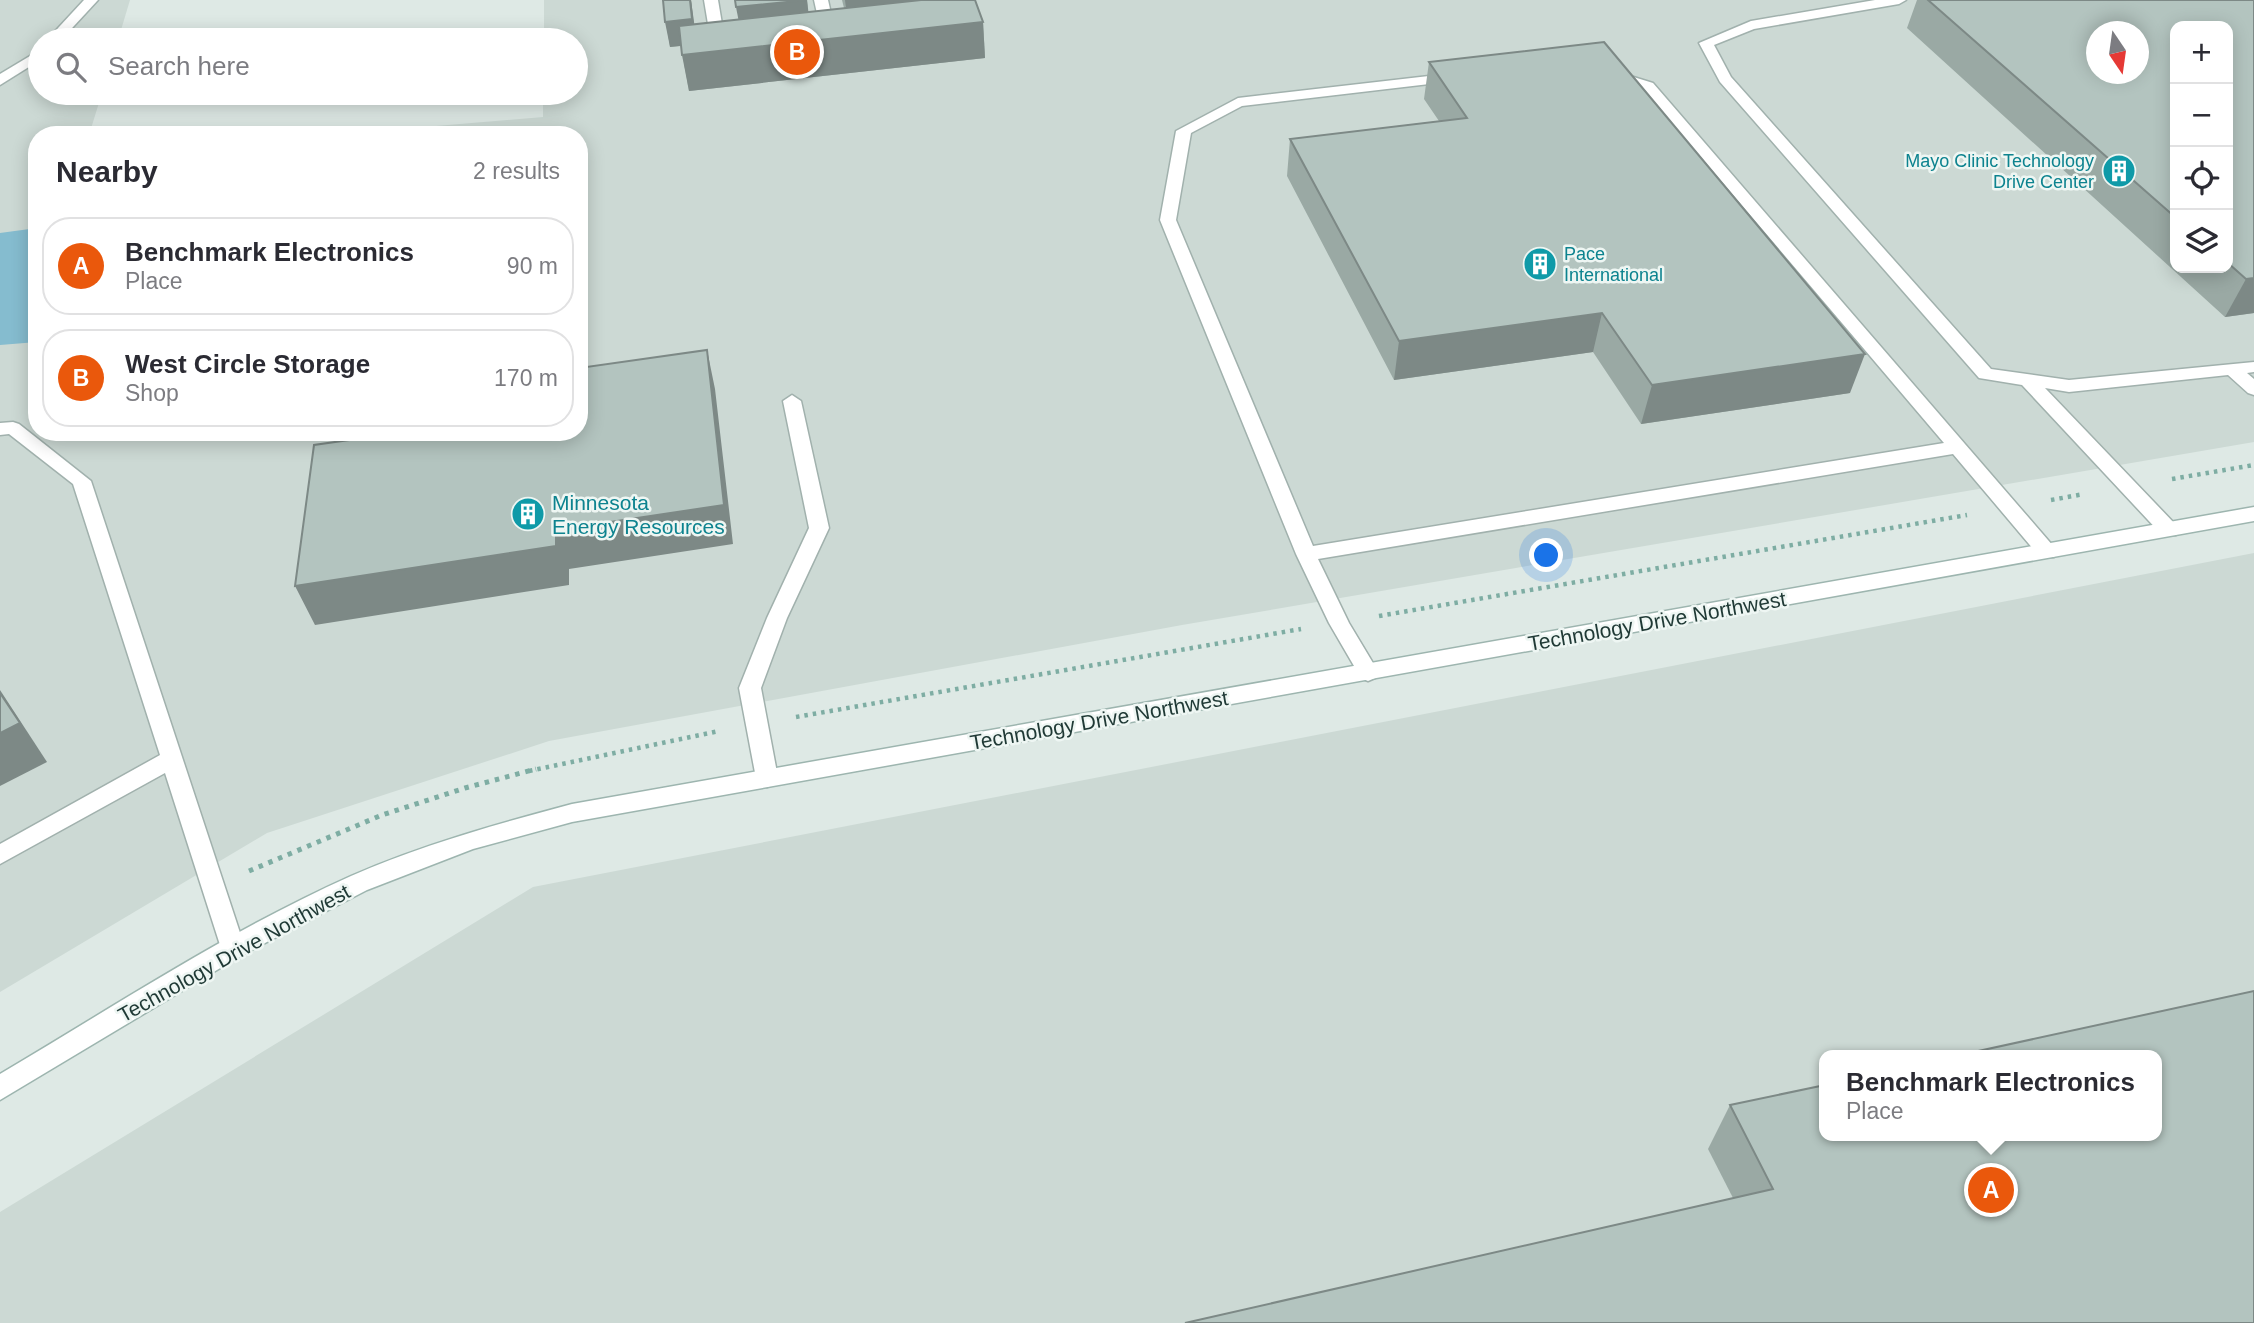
<!DOCTYPE html>
<html lang="en">
<head>
<meta charset="utf-8">
<style>
	:root { --surface:#fff; --page:#f2f2f3; --text:#2b2b33; --muted:#7c7c81; --line:#e1e1e2; --accent:#ea580c }
	body { margin:0; font-family:Arial,sans-serif; background:var(--page); color:var(--text) }
	.controls { position:absolute; right:21px; top:21px; display:grid; overflow:hidden; border-radius:14px; box-shadow:0 4px 18px #0003 }
	.controls button { width:63px; height:63px; display:grid; place-items:center; padding:0; border:0; border-bottom:2px solid var(--line); background:var(--surface); color:var(--text); font:35px sans-serif }
	.compass { position:absolute; left:2086px; top:21px; width:63px; height:63px; border-radius:50%; background:var(--surface); box-shadow:0 4px 18px #0003; rotate:167deg }
	.you { position:absolute; left:1547px; top:556px; width:24px; height:24px; margin:-18px; border:5px solid #fff; border-radius:50%; background:#1a73e8; box-shadow:0 0 0 10px #1a73e833 }
	.badge { display:grid; place-items:center; width:46px; height:46px; border-radius:50%; background:var(--accent); color:#fff; font-size:23px; font-weight:700 }
	.pin { position:absolute; translate:-50% -50%; border:4px solid #fff; box-shadow:0 2px 7px #0006 }
	.popup { position:absolute; left:1819px; top:1050px; width:343px; height:91px; box-sizing:border-box; display:grid; place-content:center; border-radius:14px; background:var(--surface); filter:drop-shadow(0 2px 5px #0005); font-size:23px; white-space:nowrap; color:var(--muted) }
	.popup b { font-size:26px; color:var(--text) }
	.popup::after { content:''; position:absolute; left:50%; top:100%; margin-left:-14px; border:14px solid transparent; border-top-color:var(--surface) }
	.list { margin:0; padding:0; list-style:none }
	h2 { display:flex; justify-content:space-between; align-items:center; height:91px; margin:0; padding:0 28px; font-size:30px }
	h2 small { font-size:23px; font-weight:400; color:var(--muted) }
	.list li { display:grid; grid-template-columns:46px 1fr auto; gap:21px; align-items:center; box-sizing:border-box; height:98px; margin:0 14px 14px; padding:0 14px; border:2px solid var(--line); border-radius:28px }
	.list b { display:block; font-size:26px; white-space:nowrap }
	.list p { margin:0; font-size:23px; white-space:nowrap; color:var(--muted) }
	.list em { font-size:23px; font-style:normal; color:var(--muted) }
	.icon { flex:none; width:38px; height:38px; fill:none; stroke:currentColor; stroke-width:2; stroke-linecap:round; stroke-linejoin:round }
	.map { position:relative; flex:none; width:2254px; height:1323px; overflow:hidden }
	.search { position:absolute; background:var(--surface); box-shadow:0 4px 18px #0003; left:28px; top:28px; width:560px; height:77px; display:flex; align-items:center; gap:18px; box-sizing:border-box; padding:0 24px; border-radius:38px; color:var(--muted); font-size:26px }
	.panel { position:absolute; background:var(--surface); box-shadow:0 4px 18px #0003; left:28px; top:126px; width:560px; height:315px; border-radius:28px }
	.map>svg:first-child { display:block }
</style>
</head>
<body>
<div class="map">
<svg width="2254" height="1323" viewBox="0 0 2254 1323">
	<rect width="100%" height="100%" fill="#dee9e5"/>
	<g fill="#ccd9d4" fill-rule="evenodd">
		<path d="M0,0h130l-12,40h-78v53h62l-13,42h-52v297h542v-297h-249l213,-18v-24h33v-53h-32v-40h1710v442l-1072,183 -633,116 -282,92 -267,159zM2175,26h53v242h-53zM2096,32h42v42h-42z"/>
		<path d="M2254,553v770h-2254v-111l533,-325zM1825,1055h332v81h-332z"/>
	</g>
	<polygon fill="#85bccf" points="37,228 37,342 0,345 0,233"/>
	<g fill="none" stroke-linecap="round" stroke-linejoin="round">
		<defs>
			<g id="lane">
				<polygon points="84,0 98,0 61,40 47,40"/>
				<polygon points="704,0 718,0 726,48 724,51 719,52 712,48"/>
				<polygon points="814,0 828,0 836,36 834,39 829,40 822,36"/>
				<polygon points="1875,0 1906,0 1899,4 1754,29 1714,45 1731,77 1991,369 2069,380 2254,362 2254,372 2247,373 2254,379 2254,395 2248,393 2228,375 2069,392 2045,388 2176,525 2179,530 2176,535 2162,535 2022,385 1979,378 1720,82 1699,43 1751,21"/>
				<polygon points="40,50 40,60 0,85 0,74"/>
				<polygon points="1611,70 1653,83 2054,547 2057,552 2054,557 2040,557 1953,454 1318,559 1349,623 1379,673 1375,678 1368,681 1361,678 1329,623 1296,554 1160,220 1176,131 1238,98 1455,73 1462,77 1455,81 1242,106 1191,133 1176,220 1313,546 1944,443 1643,89 1606,77 1604,74"/>
				<polygon points="792,395 801,401 829,528 787,618 761,688 778,778 775,784 767,787 759,784 756,778 739,688 767,618 809,528 783,401"/>
				<polygon points="13,422 19,424 91,481 245,948 242,955 233,958 224,955 221,948 165,773 0,864 0,844 160,755 73,484 9,434 0,435 0,423"/>
			</g>
			<path id="secondary" d="M2254,507v14l-1682,301 -99,27 -106,41 -125,65 -242,145v-26c115,-68 228,-143 351,-198 71,-31 146,-52 221,-72z"/>
		</defs>
		<use href="#lane" stroke="#a1b1ad" stroke-width="3"/>
		<use href="#secondary" stroke="#9db5af" stroke-width="3"/>
		<g stroke="#7eada3" stroke-width="4.5" stroke-dasharray="3.5 5" stroke-linecap="butt">
			<polyline points="2172,479 2254,465"/>
			<polyline points="2051,500 2084,494"/>
			<polyline points="1379,616 1967,515"/>
			<polyline points="796,717 1301,629"/>
			<polyline points="529,771 719,731"/>
		</g>
		<polyline stroke="#7eada3" stroke-width="5" stroke-dasharray="4.5 6" stroke-linecap="butt" points="249,871 382,815 465,788 536,769"/>
		<use href="#lane" fill="#fff" fill-rule="evenodd"/>
		<use href="#secondary" fill="#fff" fill-rule="evenodd"/>
	</g>
	<g fill="#9aa9a4" fill-rule="evenodd">
		<polygon points="663,0 691,0 694,24 739,20 807,0 808,12 844,8 842,0 914,0 979,12 983,22 985,58 689,91 681,46 670,47"/>
		<path d="M1917,0h337v313l-29,4 -318,-289zM2175,26h53v242h-53z"/>
		<polygon points="1429,62 1850,393 1641,424 1593,352 1394,380 1287,176 1290,139 1439,121 1424,99"/>
		<polygon points="1730,1105 2254,1323 1733,1198 1708,1149"/>
	</g>
	<g fill="#7d8986">
		<polygon points="690,0 691,0 697,44 670,47 665,22"/>
		<polygon points="807,0 810,25 741,33 736,7"/>
		<polygon points="845,0 914,0 916,15 848,23"/>
		<polygon points="983,22 985,58 689,91 682,55"/>
		<polygon points="2254,278 2254,313 2225,317 2246,279"/>
		<polygon points="1602,313 1593,352 1394,380 1399,341"/>
		<polygon points="707,350 715,389 733,544 569,569 569,585 315,625 295,586 556,530"/>
		<polygon points="1865,354 1850,393 1641,424 1652,385"/>
		<polygon points="0,690 47,762 0,786"/>
	</g>
	<g fill="#b3c4bf" stroke="#7d8986" stroke-width="2" fill-rule="evenodd">
		<polygon points="663,0 690,0 692,19 665,22"/>
		<polygon points="735,0 807,0 736,7"/>
		<polygon points="921,0 975,0 983,22 682,55 679,26"/>
		<path d="M1928,0h326v278l-8,1 -18,-16v-237h-53v191zM2096,32h42v42h-42z"/>
		<polygon points="1604,42 1865,354 1652,385 1602,313 1399,341 1290,139 1467,118 1429,62"/>
		<polygon points="707,350 724,505 556,530 556,546 295,586 314,445 406,432 579,432 579,368"/>
		<polygon points="0,693 20,723 0,733"/>
		<polygon points="2254,991 2254,1323 1185,1323 1773,1189 1730,1105 1825,1085 1825,1136 2157,1136 2157,1055 1960,1055"/>
	</g>
	<defs>
		<symbol id="building-disc" viewBox="-11 -11 22 22"><circle r="9.5" fill="#0f9aa8" stroke="#eef6f3"/><path d="M-4-6H4V6H1V3H-1V6H-4ZM-2.5-4.3h1.7v1.8h-1.7ZM.8-4.3h1.7v1.8H.8ZM-2.5-1h1.7V.8h-1.7ZM.8-1h1.7V.8H.8Z" fill="#fff"/></symbol>
	</defs>
	<g fill-rule="evenodd">
		<use href="#building-disc" x="2100" y="152" width="38" height="38"/>
		<use href="#building-disc" x="1521" y="245" width="38" height="38"/>
		<use href="#building-disc" x="509" y="495" width="38" height="38"/>
	</g>
	<g text-anchor="middle" dominant-baseline="central" stroke-width="5" stroke-linejoin="round" paint-order="stroke">
		<g font-size="18" fill="#0d838f" stroke="#eef6f3" text-anchor="end">
			<text x="2094" y="161">Mayo Clinic Technology<tspan x="2094" dy="21">Drive Center</tspan></text>
			<text x="1564" y="254" text-anchor="start">Pace<tspan x="1564" dy="21">International</tspan></text>
		</g>
		<g font-size="21" fill="#0d838f" stroke="#eef6f3" text-anchor="start">
			<text x="552" y="502">Minnesota<tspan x="552" dy="24">Energy Resources</tspan></text>
		</g>
		<g font-size="21" fill="#1f3935" stroke="#eef6f3">
			<text transform="translate(1657 621) rotate(-10)">Technology Drive Northwest</text>
			<text transform="translate(1099 720) rotate(-10)">Technology Drive Northwest</text>
			<text transform="translate(234 953) rotate(-29)">Technology Drive Northwest</text>
		</g>
	</g>
</svg>
<div class="controls">
<button>+</button>
<button>−</button>
<button><svg class="icon" aria-label="locate" viewBox="0 0 24 24"><circle cx="12" cy="12" r="6"/><path d="M12 2v4M12 18v4M2 12h4M18 12h4"/></svg></button>
<button><svg class="icon" aria-label="layers" viewBox="0 0 24 24"><path d="M12 4l9 5-9 5-9-5zM3 14l9 5 9-5"/></svg></button>
</div>
<svg class="compass" viewBox="-18 -18 36 36"><path d="M0-13l5 13h-10z" fill="#e53935"/><path d="M0 13l5-13h-10z" fill="#7c7c81"/></svg>
<div class="you"></div>
<div class="pin badge" style="left:1991px;top:1190px">A</div>
<div class="popup"><b>Benchmark Electronics</b>Place</div>
<div class="pin badge" style="left:797px;top:52px">B</div>
<div class="search"><svg class="icon" aria-label="search" viewBox="0 0 24 24"><circle cx="10" cy="10" r="6"/><path d="M15 15l6 6"/></svg>Search here</div>
<section class="panel">
<h2>Nearby<small>2 results</small></h2>
<ul class="list">
<li><span class="badge">A</span><div><b>Benchmark Electronics</b><p>Place</p></div><em>90 m</em></li>
<li><span class="badge">B</span><div><b>West Circle Storage</b><p>Shop</p></div><em>170 m</em></li>
</ul>
</section>
</div>
</body>
</html>
